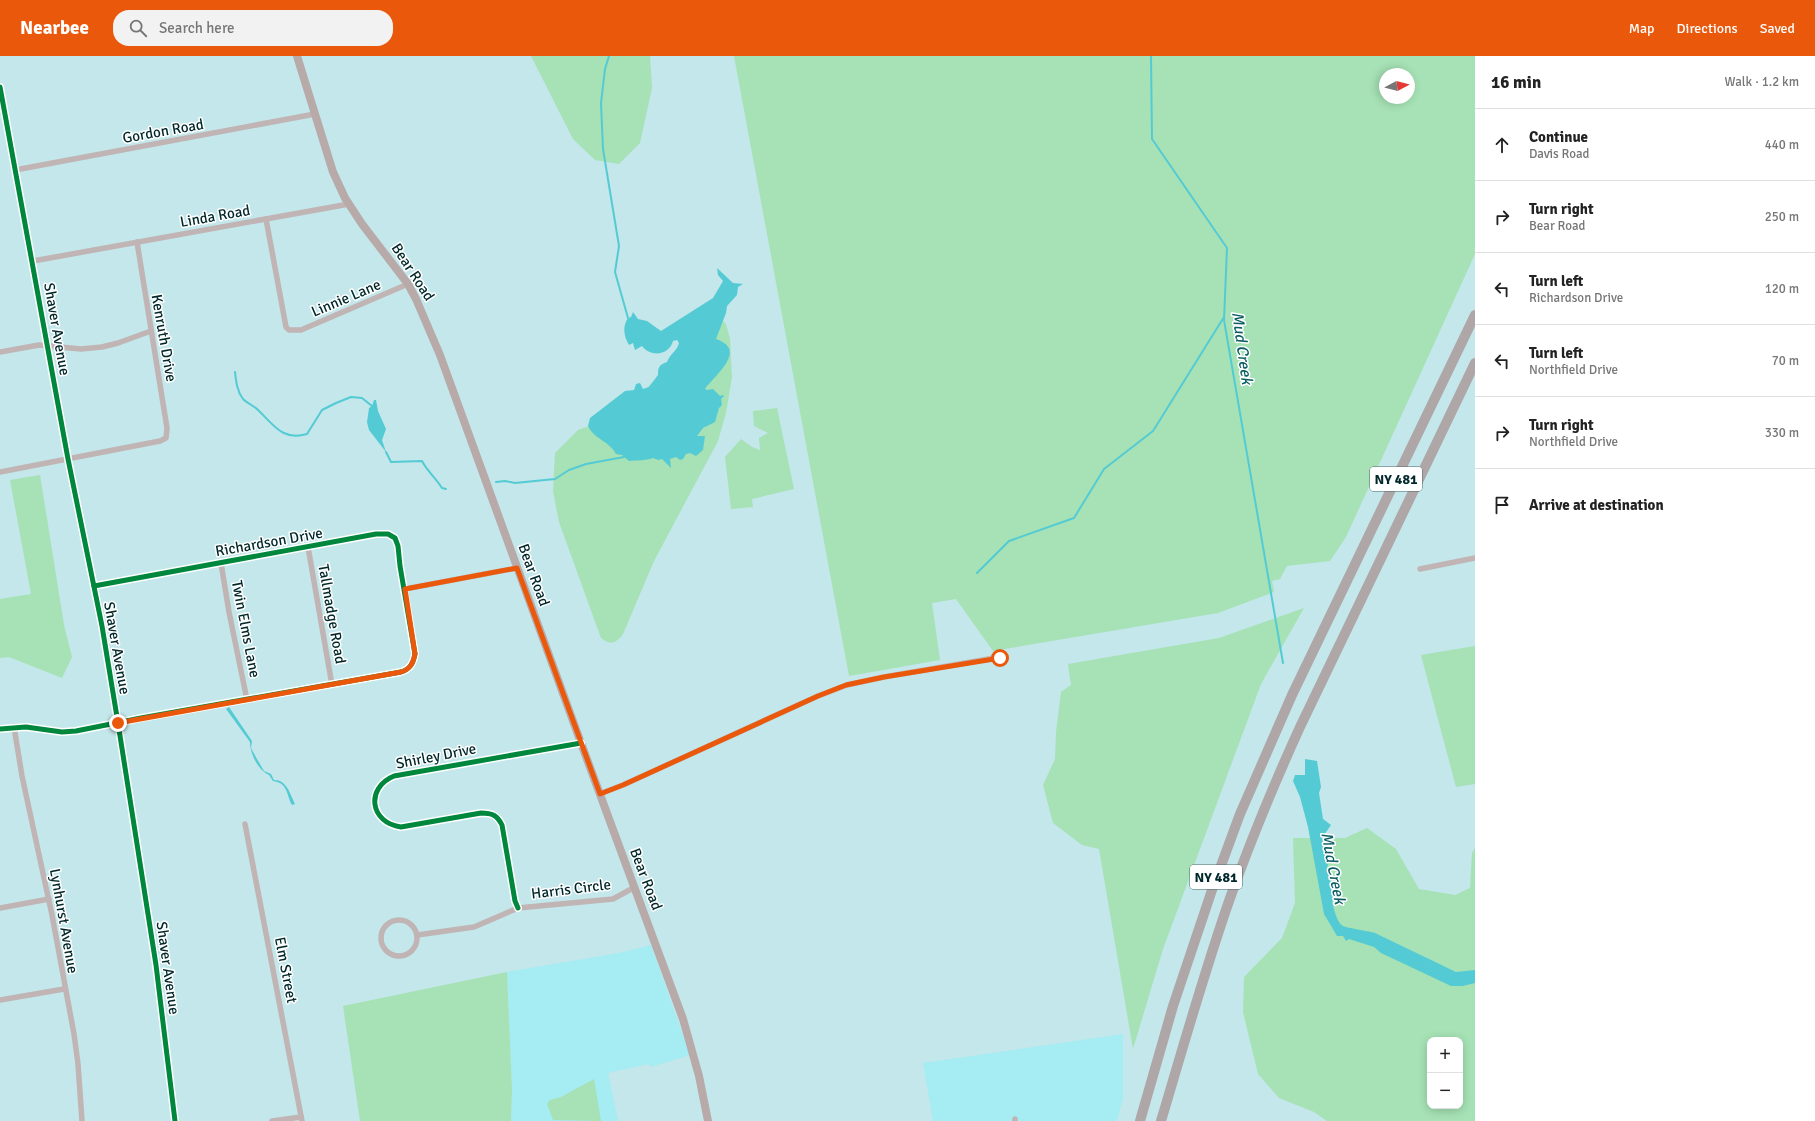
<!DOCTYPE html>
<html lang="en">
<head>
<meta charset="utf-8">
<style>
	:root { --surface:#fff; --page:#f2f2f2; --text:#222; --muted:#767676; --line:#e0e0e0; --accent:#ea580c }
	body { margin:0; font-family:Signika,sans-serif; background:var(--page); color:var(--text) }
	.controls { position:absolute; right:12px; bottom:12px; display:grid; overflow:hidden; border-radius:8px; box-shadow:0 2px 10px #0003 }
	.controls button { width:36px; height:36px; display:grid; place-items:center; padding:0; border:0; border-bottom:1px solid var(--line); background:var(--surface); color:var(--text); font:20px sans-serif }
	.compass { position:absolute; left:1379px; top:12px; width:36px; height:36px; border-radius:50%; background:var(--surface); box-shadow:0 2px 10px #0003; rotate:83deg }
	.stop { position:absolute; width:12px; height:12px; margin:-9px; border:3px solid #ea580c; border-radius:50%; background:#fff }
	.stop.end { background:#ea580c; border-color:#fff; box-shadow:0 1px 4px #0008 }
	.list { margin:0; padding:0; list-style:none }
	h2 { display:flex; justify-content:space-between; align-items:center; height:52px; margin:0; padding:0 16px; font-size:17px }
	h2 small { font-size:13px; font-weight:400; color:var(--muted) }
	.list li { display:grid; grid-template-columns:26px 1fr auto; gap:12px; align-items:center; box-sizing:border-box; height:72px; padding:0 16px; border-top:1px solid var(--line) }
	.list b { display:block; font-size:15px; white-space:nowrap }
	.list p { margin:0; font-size:13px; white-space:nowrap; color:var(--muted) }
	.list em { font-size:13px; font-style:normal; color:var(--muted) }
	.icon { flex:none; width:22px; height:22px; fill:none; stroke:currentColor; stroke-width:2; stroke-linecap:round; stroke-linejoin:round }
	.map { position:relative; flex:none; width:1475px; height:1065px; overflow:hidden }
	header { display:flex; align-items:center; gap:24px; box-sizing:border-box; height:56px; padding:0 20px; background:var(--accent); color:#fff }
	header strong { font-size:19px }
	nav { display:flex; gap:22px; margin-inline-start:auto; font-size:14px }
	.search { width:280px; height:36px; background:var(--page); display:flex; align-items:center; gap:10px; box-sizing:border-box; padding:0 14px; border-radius:16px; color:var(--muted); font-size:15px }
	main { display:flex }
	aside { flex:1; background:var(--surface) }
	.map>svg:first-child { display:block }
</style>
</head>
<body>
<header>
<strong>Nearbee</strong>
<div class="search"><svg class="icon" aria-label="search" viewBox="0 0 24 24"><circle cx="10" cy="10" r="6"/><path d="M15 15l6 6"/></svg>Search here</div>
<nav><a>Map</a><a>Directions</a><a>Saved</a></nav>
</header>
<main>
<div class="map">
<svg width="1475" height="1065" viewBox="0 0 1475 1065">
	<rect width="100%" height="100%" fill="#c3e7ea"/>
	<g fill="#a5ecf3">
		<polygon points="651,889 690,999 651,1011 648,1008 608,1017 618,1065 511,1065 512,1033 507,916 619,897"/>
		<polygon points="1123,978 1123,1042 1117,1065 933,1065 923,1007"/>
	</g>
	<g fill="#a6e2b5" fill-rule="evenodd">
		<polygon points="531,0 650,0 652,32 640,87 619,108 595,104 573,83"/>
		<path d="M734,0h741v198l-129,283 -16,24 -43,5 -7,13 -8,2 2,11 -56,21 -225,38 -37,-52 -24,4 8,57 -91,16zM1385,18h24v24h-24z"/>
		<path d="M718,260l8,8 4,15 2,38 -6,36 -8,28 -64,120 -31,73c-7,9 -12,12 -22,4l-42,-116 -6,-31 2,-38 23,-23 33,-12 27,-21z"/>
		<polygon points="777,352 794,433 752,443 753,451 731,453 725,401 741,383 752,391 760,394 759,382 768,377 754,370 753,355"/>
		<polygon points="40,419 64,569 72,601 62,622 9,601 0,602 0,543 31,538 10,424"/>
		<polygon points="1304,552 1261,628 1163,893 1133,993 1099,793 1082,789 1053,767 1043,729 1055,703 1056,676 1061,636 1071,629 1068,608 1219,582"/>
		<polygon points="1475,590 1475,728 1456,731 1421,599"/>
		<path d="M1367,772l29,21 23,40 36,6 15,-7 2,-35 3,-5v273h-148l-13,-9 -35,-14 -21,-24 -15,-62 1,-35 38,-39 13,-35 -2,-65h52zM1430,984h30v66h-30z"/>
		<polygon points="507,916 512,1033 511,1065 360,1065 343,950"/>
		<polygon points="594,1023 601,1065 553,1064 547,1048 550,1044 561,1041"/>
	</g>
	<g fill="#54cbd4">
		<path d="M717,212l16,15 10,1 -5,3 -1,8 -10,11 -1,7 -10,26c32,11 0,35 -11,50l2,1 6,-1 7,7 3,-1 1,1 -3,3 1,6 -3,3 -4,14 -12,6 -6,8h8l-2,14 -7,6 -6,-3 -4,1 -3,5 -3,1 -4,-3 -6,2 1,9 -9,-9 -4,1 -5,-2c-8,3 -16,2 -24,3l-7,-6 -6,-1c-7,-13 -22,-15 -28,-28l2,-8 35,-27 9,-1 2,-6 4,-1 3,6 6,-2 9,-12c0,-8 1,-10 9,-13 3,-8 10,-11 12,-19l-2,-3 -4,1c-4,15 -23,16 -31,5l-7,4 -2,-7 -4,2c-5,-8 -7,-19 -1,-27l3,-1 2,-5 5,7 9,2 14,10 52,-33 10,-17 -5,-6z"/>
		<polygon points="374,344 376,344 378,355 386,373 382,384 386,396 369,374 367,366 369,352 372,350"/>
		<path d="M229,651l23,34 -1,7 6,11 7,12 7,3 3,6c13,0 16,14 21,24l-3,1c-6,-11 -4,-22 -19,-24l-4,-6c-11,-5 -19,-21 -19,-33l-24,-33z"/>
		<path d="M1305,703l12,2 4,26 -2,6 4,26 8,6 -9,13 4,13 4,6 -3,11 8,30 -3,4c2,7 5,21 11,24 4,2 25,5 32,7l81,39 19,-2v13l-12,3h-12l-70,-33 -7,-6 -25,-8 -3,2 -3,-5h-6l-13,-22 -16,-87 -8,-30 -7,-16 2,-6h10z"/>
	</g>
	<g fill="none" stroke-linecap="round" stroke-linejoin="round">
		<g stroke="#54cbd4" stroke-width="2">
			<polyline points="609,0 605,13 601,47 603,93 619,190 615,216 628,262"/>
			<polyline points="1151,0 1152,83 1227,192 1224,264 1283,607"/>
			<path d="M235,316c1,9 2,19 8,27 4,4 11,7 15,11 16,15 24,31 49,24l15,-24 14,-7 15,-6 11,1 10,8"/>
			<path d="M386,396l5,10 31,-1c5,10 14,17 20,27l4,1"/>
			<polyline points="496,426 505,425 515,427 555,423 569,414 586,408 624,401"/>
			<polyline points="977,517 1009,485 1074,462 1104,413 1153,375 1224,261"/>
		</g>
		<g stroke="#c0b4b4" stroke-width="5.5">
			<polyline points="0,31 68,403 102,570 118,667 156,909 175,1065"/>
			<polyline points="15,114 315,58"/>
			<polyline points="266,163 286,271 289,274 301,274 408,228"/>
			<polyline points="33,205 349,148"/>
			<polyline points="0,296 39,289 81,293 102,291 118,287 151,275"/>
			<polyline points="0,416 160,385 166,382 167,372 137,186"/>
			<polyline points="308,491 332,629"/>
			<polyline points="221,507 229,556 247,644"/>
			<polyline points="1420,513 1475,502"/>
			<polyline points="405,533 517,512"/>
			<polyline points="14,671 22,720 52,859 74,978 78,1008 82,1065"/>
			<path d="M0,673l26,-2 36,5 14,-1 65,-13 260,-46c9,-3 12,-8 14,-18l-15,-88 -2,-20 -3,-8 -7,-4h-12l-282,52"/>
			<polyline points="599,738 623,729 818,640 847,629 884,621 1000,601"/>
			<polyline points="245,768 302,1065"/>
			<polyline points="0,852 49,843"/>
			<path d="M518,852l-3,-7 -13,-76c-5,-10 -10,-12 -21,-12l-80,14c-31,-4 -36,-39 -7,-51l187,-33"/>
			<circle cx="399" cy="882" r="18"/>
			<polyline points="417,879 474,871 518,852 613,843 635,831"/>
			<polyline points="0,944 64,933"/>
			<polyline points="1015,1063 1015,1065"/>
			<polyline points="272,1065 301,1061"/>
		</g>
		<polyline stroke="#b8aaa9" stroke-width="8" points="297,0 333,116 345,142 362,168 408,228 416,243 440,299 581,687 683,963 699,1020 708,1065"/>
		<g stroke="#afa6a7" stroke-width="10">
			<polyline points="1140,1065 1173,950 1212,834 1240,758 1292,639 1475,259"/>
			<path d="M1161,1065c22,-74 43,-148 68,-220 21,-59 45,-117 71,-174l175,-364"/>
		</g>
		<defs>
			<g id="cycleway">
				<polyline points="0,31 68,403 102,570 118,667 156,909 175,1065"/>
				<path d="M0,673l26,-2 36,5 14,-1 65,-13 260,-46c9,-3 12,-8 14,-18l-15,-88 -2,-20 -3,-8 -7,-4h-12l-282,52"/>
				<path d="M518,852l-3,-7 -13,-76c-5,-10 -10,-12 -21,-12l-80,14c-31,-4 -36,-39 -7,-51l187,-33"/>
			</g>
		</defs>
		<use href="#cycleway" stroke="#fff" stroke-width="8"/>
		<use href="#cycleway" stroke="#00873e" stroke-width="5"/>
	</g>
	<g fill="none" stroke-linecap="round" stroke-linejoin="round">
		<path stroke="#ea580c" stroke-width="5" d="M118,667l283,-51c9,-3 12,-8 14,-18l-10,-65 112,-21 83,226 23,-9 195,-89 28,-11 38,-8 116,-19"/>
	</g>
	<g text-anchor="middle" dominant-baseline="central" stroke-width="3" stroke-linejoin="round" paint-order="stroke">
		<g fill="#fff" stroke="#4c686a" stroke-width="1">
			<rect x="1370" y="411" width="52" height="24" rx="3"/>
			<rect x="1190" y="809" width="52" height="24" rx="3"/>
		</g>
		<g font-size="14" font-weight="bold" fill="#00272a">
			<text x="1396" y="423">NY 481</text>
			<text x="1216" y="821">NY 481</text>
		</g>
		<g font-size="15" fill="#00272a" stroke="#fff">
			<text transform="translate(163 75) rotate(-10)">Gordon Road</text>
			<text transform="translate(215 160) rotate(-10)">Linda Road</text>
			<text transform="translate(413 216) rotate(57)">Bear Road</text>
			<text transform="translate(346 242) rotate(-23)">Linnie Lane</text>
			<text transform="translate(57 273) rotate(80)">Shaver Avenue</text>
			<text transform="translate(164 282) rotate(80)">Kenruth Drive</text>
			<text transform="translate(269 486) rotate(-10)">Richardson Drive</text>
			<text transform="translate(534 519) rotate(70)">Bear Road</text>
			<text transform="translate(332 558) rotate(80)">Tallmadge Road</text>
			<text transform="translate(246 573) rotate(79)">Twin Elms Lane</text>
			<text transform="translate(117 592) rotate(80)">Shaver Avenue</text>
			<text transform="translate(436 700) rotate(-11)">Shirley Drive</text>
			<text transform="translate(646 823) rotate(69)">Bear Road</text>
			<text transform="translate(571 833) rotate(-7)">Harris Circle</text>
			<text transform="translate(64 865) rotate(80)">Lynhurst Avenue</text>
			<text transform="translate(168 912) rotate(82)">Shaver Avenue</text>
			<text transform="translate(286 914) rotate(79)">Elm Street</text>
		</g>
		<g font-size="16" font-style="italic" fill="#0d5f65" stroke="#fff">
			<text transform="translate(1242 292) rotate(82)">Mud Creek</text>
			<text transform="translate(1333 812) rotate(79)">Mud Creek</text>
		</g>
	</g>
</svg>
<div class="controls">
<button>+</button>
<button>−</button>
</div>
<svg class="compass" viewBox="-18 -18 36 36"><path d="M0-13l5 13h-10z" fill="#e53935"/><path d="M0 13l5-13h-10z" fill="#767676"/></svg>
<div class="stop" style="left:1000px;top:602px"></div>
<div class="stop end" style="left:118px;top:667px"></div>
</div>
<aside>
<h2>16 min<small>Walk · 1.2 km</small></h2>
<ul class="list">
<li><svg class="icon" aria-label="ahead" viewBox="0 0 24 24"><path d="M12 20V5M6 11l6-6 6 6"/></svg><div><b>Continue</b><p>Davis Road</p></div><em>440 m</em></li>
<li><svg class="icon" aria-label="right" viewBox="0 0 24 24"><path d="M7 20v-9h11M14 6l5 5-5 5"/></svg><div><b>Turn right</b><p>Bear Road</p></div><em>250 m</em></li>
<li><svg class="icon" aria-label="left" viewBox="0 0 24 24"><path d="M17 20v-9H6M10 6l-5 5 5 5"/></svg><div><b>Turn left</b><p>Richardson Drive</p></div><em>120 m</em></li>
<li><svg class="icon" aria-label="left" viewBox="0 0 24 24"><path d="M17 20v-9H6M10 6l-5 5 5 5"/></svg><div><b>Turn left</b><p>Northfield Drive</p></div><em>70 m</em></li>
<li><svg class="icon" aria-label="right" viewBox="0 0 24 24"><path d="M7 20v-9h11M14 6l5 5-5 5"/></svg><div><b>Turn right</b><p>Northfield Drive</p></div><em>330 m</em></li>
<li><svg class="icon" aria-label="arrive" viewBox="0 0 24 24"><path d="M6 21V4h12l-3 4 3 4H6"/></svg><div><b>Arrive at destination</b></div></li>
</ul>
</aside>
</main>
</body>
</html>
